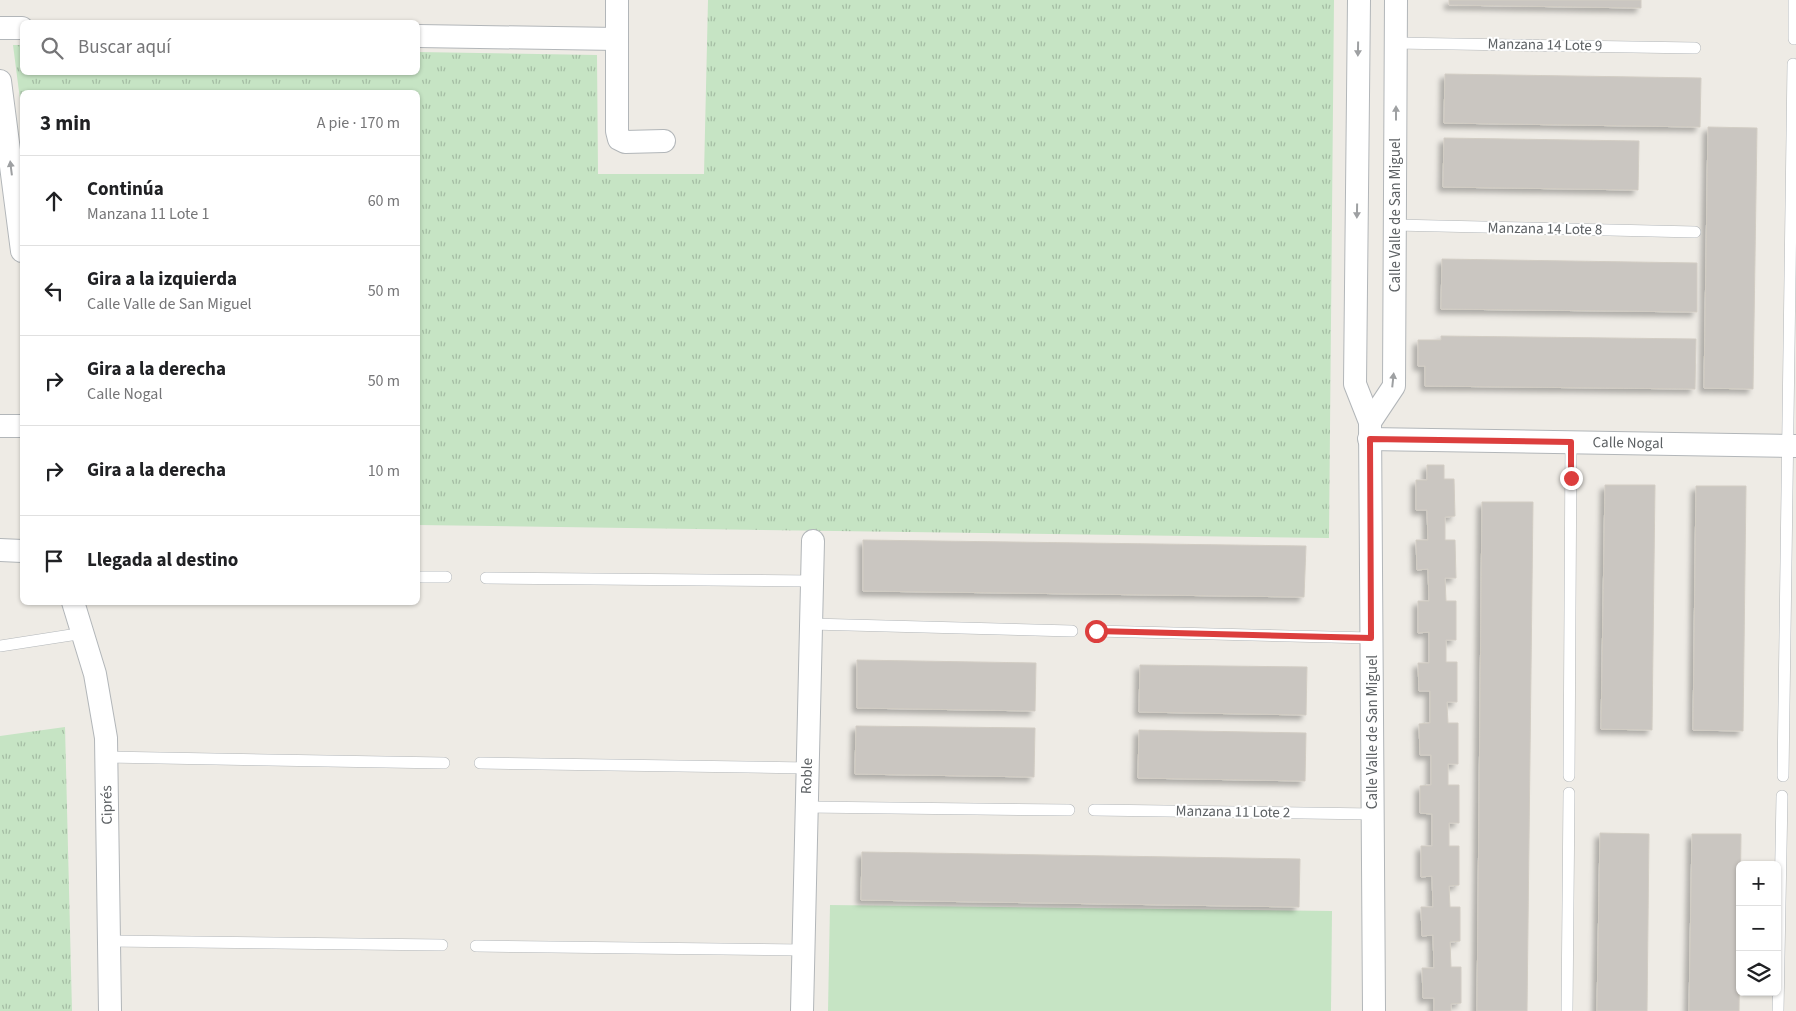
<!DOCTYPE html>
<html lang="es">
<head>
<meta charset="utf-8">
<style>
	:root { --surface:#fff; --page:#f2f2f2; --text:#202124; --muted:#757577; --line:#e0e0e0 }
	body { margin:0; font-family:"Source Sans 3",sans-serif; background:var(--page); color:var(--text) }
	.controls { position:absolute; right:15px; bottom:15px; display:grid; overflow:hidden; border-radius:8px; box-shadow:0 1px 4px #0004 }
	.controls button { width:45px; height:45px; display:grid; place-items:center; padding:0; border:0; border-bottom:1px solid var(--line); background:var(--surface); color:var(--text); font:25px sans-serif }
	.stop { position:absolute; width:15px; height:15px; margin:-11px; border:4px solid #dc3e3d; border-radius:50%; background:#fff }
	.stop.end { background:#dc3e3d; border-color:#fff; box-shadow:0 1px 5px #0008 }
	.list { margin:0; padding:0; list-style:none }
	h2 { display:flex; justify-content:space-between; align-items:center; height:65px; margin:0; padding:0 20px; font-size:21px }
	h2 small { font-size:16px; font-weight:400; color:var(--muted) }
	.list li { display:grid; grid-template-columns:32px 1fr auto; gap:15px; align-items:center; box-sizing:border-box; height:90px; padding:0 20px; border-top:1px solid var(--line) }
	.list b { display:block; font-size:19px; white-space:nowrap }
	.list p { margin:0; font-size:16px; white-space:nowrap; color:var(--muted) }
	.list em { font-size:16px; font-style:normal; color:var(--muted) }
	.icon { flex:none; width:28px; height:28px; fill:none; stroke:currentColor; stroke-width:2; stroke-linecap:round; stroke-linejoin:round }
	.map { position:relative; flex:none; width:1796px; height:1011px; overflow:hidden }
	.search { position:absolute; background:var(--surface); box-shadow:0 1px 4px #0004; left:20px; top:20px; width:400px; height:55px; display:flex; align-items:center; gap:12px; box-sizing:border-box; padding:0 18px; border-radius:8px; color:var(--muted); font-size:19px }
	.panel { position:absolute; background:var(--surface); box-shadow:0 1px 4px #0004; left:20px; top:90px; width:400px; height:515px; border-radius:8px }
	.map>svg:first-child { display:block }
</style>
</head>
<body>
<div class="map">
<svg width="1796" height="1011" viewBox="0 0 1796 1011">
	<defs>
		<pattern id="grass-tufts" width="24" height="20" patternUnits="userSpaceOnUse" patternTransform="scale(1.25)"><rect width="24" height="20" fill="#c6e4c4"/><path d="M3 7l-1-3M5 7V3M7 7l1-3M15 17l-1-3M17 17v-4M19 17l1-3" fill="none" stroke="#a4bca3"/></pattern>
		<filter id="shadow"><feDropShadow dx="-4.5" dy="4.5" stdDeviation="2.5" flood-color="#0004"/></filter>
	</defs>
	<rect width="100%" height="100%" fill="#eeebe5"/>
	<g fill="url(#grass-tufts)">
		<polygon points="708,0 1334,0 1329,538 418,525 418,92 22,92 22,115 13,45 22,45 22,72 418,72 418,52 597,55 598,174 704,174"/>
		<polygon points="65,727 72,1011 0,1011 0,736"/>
	</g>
	<polygon fill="#c6e4c4" points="830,905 1332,911 1331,1011 828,1011"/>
	<g fill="#cac6c1" stroke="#d2cdc4" filter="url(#shadow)">
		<polygon points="1449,0 1641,0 1641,8 1449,5"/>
		<polygon points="1445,74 1701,78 1700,127 1444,123"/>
		<polygon points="1708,127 1757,128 1753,389 1704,388"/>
		<polygon points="1444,138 1639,141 1638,190 1443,187"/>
		<polygon points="1442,259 1697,263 1697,312 1441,309"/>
		<polygon points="1441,336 1696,339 1695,389 1425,386 1425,366 1418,366 1418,340 1441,340"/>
		<polygon points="1427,465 1444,465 1444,479 1454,479 1455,516 1445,517 1445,540 1455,540 1456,578 1445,578 1446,601 1456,601 1456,640 1446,640 1446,662 1457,662 1457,702 1447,702 1447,705 1448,723 1458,723 1458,764 1448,764 1448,785 1459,785 1459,823 1449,823 1449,846 1459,846 1459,885 1449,886 1450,907 1460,907 1460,941 1450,942 1451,967 1461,967 1461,1003 1451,1004 1451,1011 1434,1011 1434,998 1423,998 1422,968 1434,968 1433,935 1422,936 1421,907 1433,907 1432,876 1421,877 1421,846 1432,846 1432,814 1420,813 1420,786 1431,785 1431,755 1420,755 1419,724 1430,723 1430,691 1419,691 1418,663 1429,663 1429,632 1418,633 1418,601 1429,601 1428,569 1417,570 1416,540 1428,540 1427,510 1416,510 1416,480 1427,480"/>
		<polygon points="1605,485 1655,485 1652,730 1601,729"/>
		<polygon points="1696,486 1746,486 1743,731 1693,730"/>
		<polygon points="1482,502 1533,502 1527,1011 1477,1011"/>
		<polygon points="863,540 1306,546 1304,597 863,591"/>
		<polygon points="857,660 1036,663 1035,711 857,708"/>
		<polygon points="1140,665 1307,667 1306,715 1139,712"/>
		<polygon points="856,726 1035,728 1034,777 855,774"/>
		<polygon points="1139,730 1306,733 1305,781 1138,778"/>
		<polygon points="1600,833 1649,834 1647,1011 1597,1011"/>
		<polygon points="1692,834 1741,834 1739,1011 1689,1011"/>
		<polygon points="862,852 1300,859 1299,907 861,900"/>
	</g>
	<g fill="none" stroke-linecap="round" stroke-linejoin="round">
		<defs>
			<g id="service">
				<polyline points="1794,39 1794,0"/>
				<polyline points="1396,43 1695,48"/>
				<polyline points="1395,225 1695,232"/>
				<polyline points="418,577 446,577"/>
				<polyline points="486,578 812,581"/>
				<polyline points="811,624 1072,631"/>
				<polyline points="1096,631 1371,638"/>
				<polyline points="0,646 84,633"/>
				<polyline points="106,757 444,763"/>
				<polyline points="480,763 808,768"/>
				<polyline points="1569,776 1571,442"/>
				<polyline points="1783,776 1793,64"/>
				<polyline points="806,807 1069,810"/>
				<polyline points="1094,810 1373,814"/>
				<polyline points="109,941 442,945"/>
				<polyline points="476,946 803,950"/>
				<polyline points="1567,1011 1569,793"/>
				<polyline points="1778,1011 1782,796"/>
			</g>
			<g id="minor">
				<polyline points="617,0 617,131 619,139 625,142 664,141"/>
				<polyline points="1359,0 1355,384 1370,422 1374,1011"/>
				<polyline points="0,28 22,28"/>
				<polyline points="418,36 617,39"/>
				<polyline points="0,81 22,251"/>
				<polyline points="1370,422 1394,386 1396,0"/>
				<polyline points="0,426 22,426"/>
				<polyline points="1369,439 1796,446"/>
				<polyline points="0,550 22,551"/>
				<polyline points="73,602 95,674 106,738 110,1011"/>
				<polyline points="802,1011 813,541"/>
			</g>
		</defs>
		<use href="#service" stroke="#b2b6b9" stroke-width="12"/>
		<use href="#minor" stroke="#b2b6b9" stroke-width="24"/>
		<use href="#service" stroke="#fff" stroke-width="11"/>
		<use href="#minor" stroke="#fff" stroke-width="22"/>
	</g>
	<defs><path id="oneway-solid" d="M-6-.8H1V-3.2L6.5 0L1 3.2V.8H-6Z" transform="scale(1.25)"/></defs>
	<g fill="#9ea0a2">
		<use href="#oneway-solid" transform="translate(1358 49) rotate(91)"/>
		<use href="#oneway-solid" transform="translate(1396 113) rotate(-90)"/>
		<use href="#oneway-solid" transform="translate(11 168) rotate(-97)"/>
		<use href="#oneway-solid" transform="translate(1357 211) rotate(91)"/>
		<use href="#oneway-solid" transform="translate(1393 380) rotate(-84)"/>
	</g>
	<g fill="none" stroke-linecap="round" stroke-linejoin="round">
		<polyline stroke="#dc3e3d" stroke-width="6" points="1096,631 1371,638 1370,439 1571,442 1571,478"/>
	</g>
	<g text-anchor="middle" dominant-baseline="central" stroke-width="4" stroke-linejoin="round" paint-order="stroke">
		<g font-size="15" fill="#5d6164" stroke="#fff">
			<text transform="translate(1545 45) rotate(1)">Manzana 14 Lote 9</text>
			<text transform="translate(1395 215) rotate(-90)">Calle Valle de San Miguel</text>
			<text transform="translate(1545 229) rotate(1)">Manzana 14 Lote 8</text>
			<text transform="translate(1628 443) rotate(1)">Calle Nogal</text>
			<text transform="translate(1372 732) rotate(-90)">Calle Valle de San Miguel</text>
			<text transform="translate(807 776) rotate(-88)">Roble</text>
			<text transform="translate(107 805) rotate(-91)">Ciprés</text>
			<text transform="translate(1233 812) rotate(1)">Manzana 11 Lote 2</text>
		</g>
	</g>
</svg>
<div class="controls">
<button>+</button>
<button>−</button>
<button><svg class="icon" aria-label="layers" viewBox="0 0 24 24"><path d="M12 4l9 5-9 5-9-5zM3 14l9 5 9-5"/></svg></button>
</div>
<div class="stop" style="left:1096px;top:631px"></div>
<div class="stop end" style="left:1571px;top:478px"></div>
<div class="search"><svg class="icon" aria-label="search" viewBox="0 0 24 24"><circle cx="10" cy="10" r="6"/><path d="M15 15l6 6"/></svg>Buscar aquí</div>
<section class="panel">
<h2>3 min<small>A pie · 170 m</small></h2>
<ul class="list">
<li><svg class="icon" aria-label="ahead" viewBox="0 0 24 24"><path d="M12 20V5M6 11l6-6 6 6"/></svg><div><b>Continúa</b><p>Manzana 11 Lote 1</p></div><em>60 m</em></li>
<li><svg class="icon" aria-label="left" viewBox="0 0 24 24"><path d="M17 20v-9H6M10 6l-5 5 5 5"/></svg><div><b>Gira a la izquierda</b><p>Calle Valle de San Miguel</p></div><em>50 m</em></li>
<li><svg class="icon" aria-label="right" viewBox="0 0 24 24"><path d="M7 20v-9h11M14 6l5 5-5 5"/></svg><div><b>Gira a la derecha</b><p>Calle Nogal</p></div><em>50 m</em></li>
<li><svg class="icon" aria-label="right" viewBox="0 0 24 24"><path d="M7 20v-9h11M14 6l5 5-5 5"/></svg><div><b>Gira a la derecha</b></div><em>10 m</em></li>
<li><svg class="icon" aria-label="arrive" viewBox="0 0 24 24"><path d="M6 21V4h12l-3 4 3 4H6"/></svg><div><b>Llegada al destino</b></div></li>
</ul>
</section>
</div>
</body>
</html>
